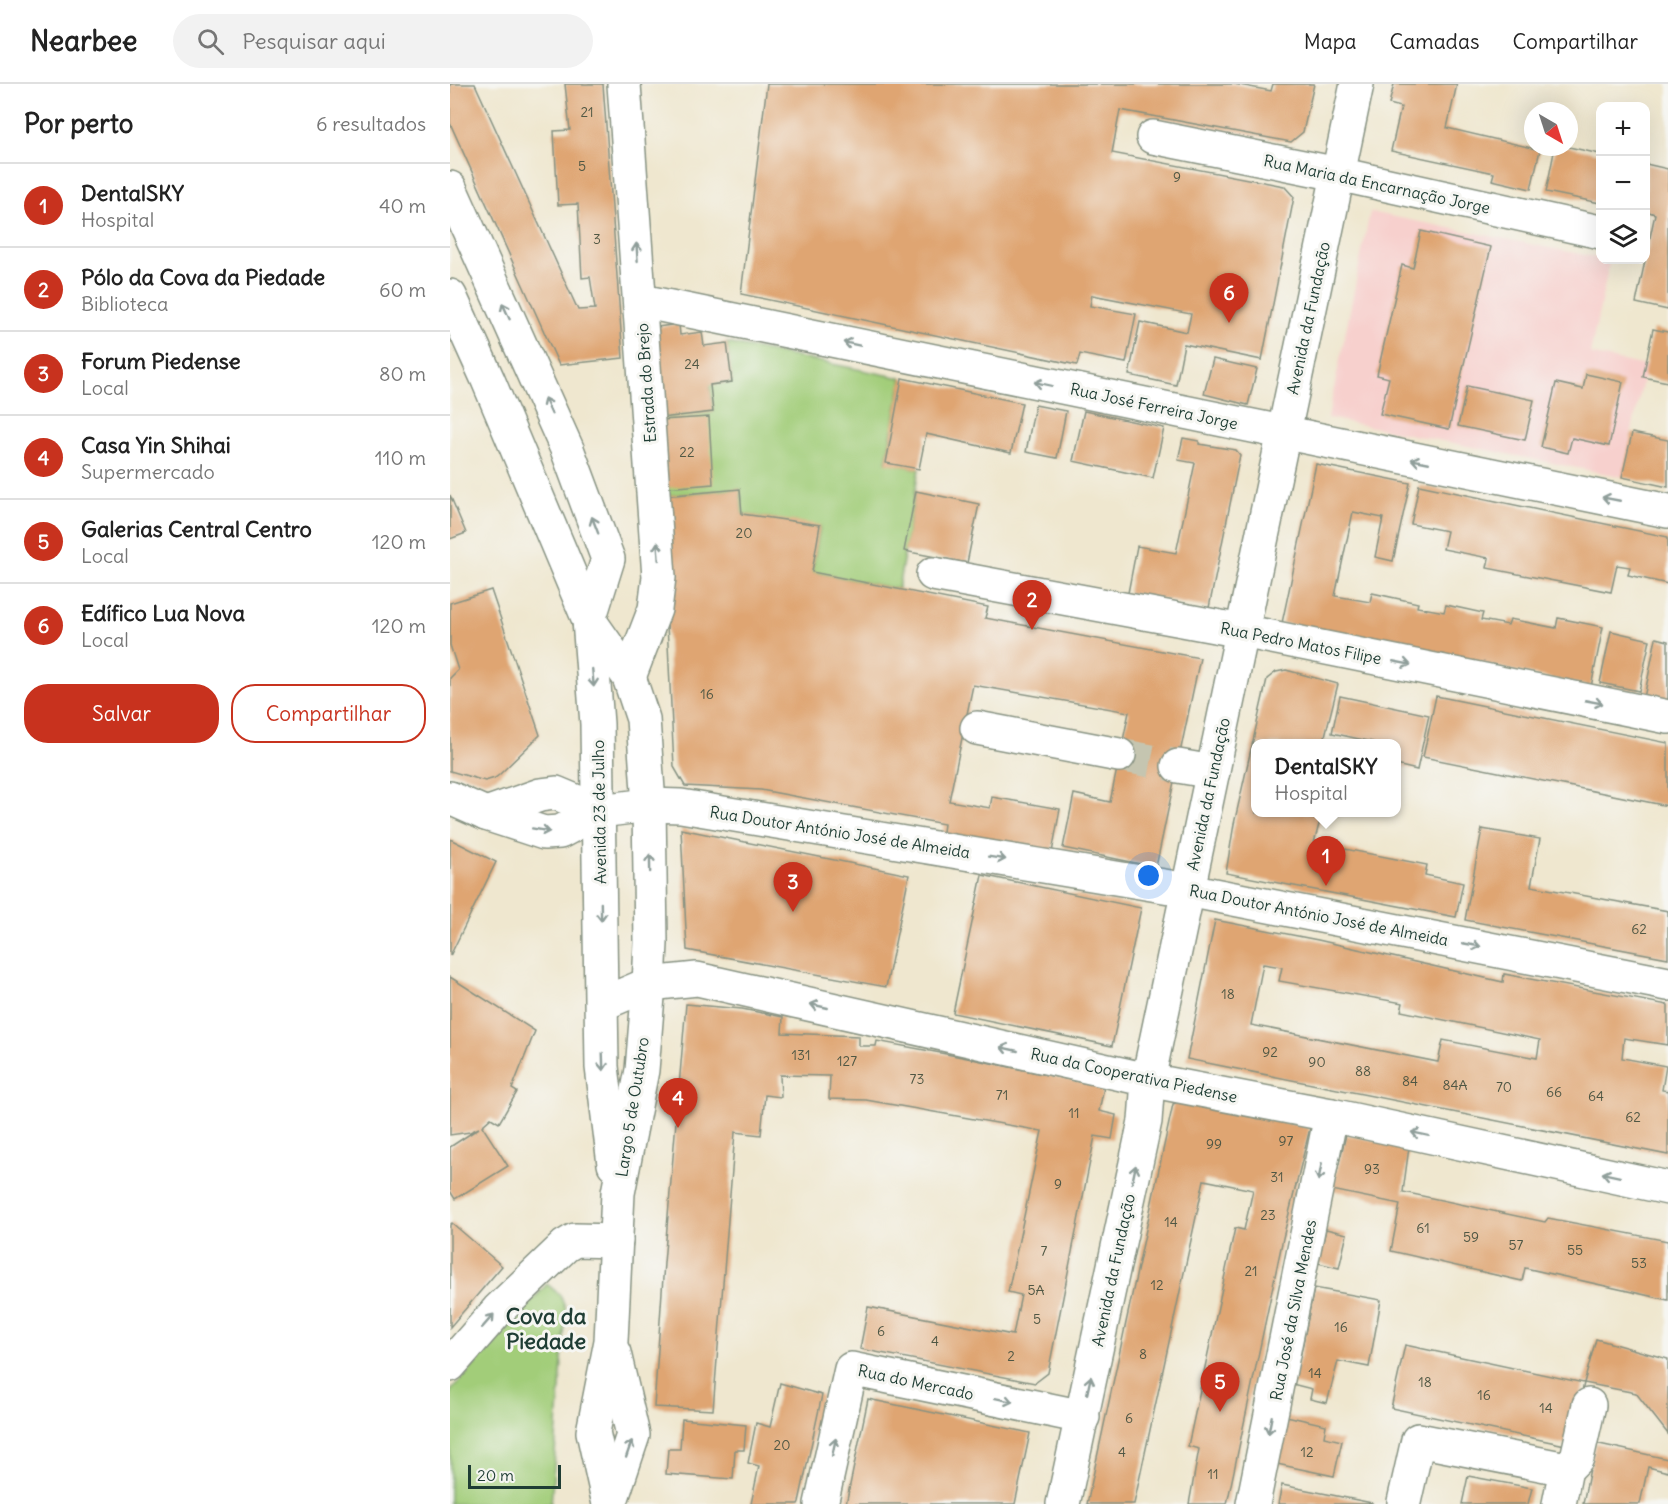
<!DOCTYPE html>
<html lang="pt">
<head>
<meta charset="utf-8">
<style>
	:root { --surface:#fff; --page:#f2f2f2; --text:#222; --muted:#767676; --line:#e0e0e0; --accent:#c8321e }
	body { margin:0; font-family:Delius,sans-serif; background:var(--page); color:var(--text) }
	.controls { position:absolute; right:18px; top:18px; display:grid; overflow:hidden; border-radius:12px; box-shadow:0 6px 24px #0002 }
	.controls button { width:54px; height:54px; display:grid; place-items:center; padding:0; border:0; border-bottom:2px solid var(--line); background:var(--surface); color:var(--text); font:30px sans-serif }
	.compass { position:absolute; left:1074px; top:18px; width:54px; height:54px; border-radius:50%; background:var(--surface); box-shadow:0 6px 24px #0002; rotate:141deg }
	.scale { position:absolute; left:18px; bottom:15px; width:93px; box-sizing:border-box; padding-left:6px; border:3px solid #1f3d34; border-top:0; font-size:16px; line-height:21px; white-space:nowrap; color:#1f3d34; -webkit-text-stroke:4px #f6f6f2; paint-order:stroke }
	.you { position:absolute; left:699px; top:792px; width:21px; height:21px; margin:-15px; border:4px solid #fff; border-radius:50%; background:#1a73e8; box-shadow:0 0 0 9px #1a73e833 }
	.badge { display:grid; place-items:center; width:39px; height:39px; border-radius:50%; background:var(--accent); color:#fff; font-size:20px; font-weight:700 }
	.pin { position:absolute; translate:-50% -50px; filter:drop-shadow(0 2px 3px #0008) }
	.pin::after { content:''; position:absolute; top:32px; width:21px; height:18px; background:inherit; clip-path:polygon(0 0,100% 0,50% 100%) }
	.popup { position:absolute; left:801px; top:655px; width:150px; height:78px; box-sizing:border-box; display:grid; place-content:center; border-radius:12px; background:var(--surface); filter:drop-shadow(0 2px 4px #0005); font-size:20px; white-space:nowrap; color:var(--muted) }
	.popup b { font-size:22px; color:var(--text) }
	.popup::after { content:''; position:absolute; left:50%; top:100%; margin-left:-12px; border:12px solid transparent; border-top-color:var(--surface) }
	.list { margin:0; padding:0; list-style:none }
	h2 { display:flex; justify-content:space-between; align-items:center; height:78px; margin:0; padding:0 24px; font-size:26px }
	h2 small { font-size:20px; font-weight:400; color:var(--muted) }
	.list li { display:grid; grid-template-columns:39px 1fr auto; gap:18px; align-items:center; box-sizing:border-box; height:84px; padding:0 24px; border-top:2px solid var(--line) }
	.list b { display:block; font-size:22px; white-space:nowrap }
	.list p { margin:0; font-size:20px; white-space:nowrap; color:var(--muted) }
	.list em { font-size:20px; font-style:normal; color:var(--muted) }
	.actions { display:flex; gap:12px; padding:18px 24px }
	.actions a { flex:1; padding:14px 0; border:2px solid var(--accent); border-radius:24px; text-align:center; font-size:21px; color:var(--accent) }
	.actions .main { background:var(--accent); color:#fff }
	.icon { flex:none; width:33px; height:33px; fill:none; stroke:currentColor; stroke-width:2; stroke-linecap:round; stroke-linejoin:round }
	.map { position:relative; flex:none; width:1218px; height:1420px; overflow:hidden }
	header { display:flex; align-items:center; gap:36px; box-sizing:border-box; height:84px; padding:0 30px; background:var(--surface); border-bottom:2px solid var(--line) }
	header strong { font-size:28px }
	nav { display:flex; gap:33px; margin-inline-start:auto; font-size:21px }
	.search { width:420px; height:54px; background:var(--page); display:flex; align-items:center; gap:15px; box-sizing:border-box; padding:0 21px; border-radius:33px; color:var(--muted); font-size:22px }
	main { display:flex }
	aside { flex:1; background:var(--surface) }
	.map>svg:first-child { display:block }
</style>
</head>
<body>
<header>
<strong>Nearbee</strong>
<div class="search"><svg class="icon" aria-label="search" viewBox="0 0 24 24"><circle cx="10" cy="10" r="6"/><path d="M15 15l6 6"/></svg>Pesquisar aqui</div>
<nav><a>Mapa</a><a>Camadas</a><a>Compartilhar</a></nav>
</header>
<main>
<aside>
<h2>Por perto<small>6 resultados</small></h2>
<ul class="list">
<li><span class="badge">1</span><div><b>DentalSKY</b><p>Hospital</p></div><em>40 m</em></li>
<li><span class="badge">2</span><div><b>Pólo da Cova da Piedade</b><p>Biblioteca</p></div><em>60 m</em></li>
<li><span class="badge">3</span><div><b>Forum Piedense</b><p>Local</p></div><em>80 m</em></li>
<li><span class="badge">4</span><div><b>Casa Yin Shihai</b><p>Supermercado</p></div><em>110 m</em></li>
<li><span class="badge">5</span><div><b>Galerias Central Centro</b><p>Local</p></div><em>120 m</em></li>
<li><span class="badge">6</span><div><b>Edífico Lua Nova</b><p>Local</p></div><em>120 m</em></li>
</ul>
<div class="actions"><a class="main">Salvar</a><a>Compartilhar</a></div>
</aside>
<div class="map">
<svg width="1218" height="1420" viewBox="0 0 1218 1420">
	<rect width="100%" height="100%" fill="#f6f6f2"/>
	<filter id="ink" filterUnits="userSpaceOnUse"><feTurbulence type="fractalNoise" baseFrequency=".0167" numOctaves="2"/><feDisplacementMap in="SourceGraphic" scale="12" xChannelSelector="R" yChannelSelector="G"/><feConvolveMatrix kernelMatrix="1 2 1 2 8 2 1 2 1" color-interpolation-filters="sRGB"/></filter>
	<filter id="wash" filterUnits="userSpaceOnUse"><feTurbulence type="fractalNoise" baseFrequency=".008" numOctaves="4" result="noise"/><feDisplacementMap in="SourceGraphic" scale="24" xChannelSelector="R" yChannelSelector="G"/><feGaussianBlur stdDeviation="1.35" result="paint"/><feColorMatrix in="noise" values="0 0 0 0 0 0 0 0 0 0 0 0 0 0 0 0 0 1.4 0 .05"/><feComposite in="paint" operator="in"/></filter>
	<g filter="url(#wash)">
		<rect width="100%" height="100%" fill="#efe7cf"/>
		<polygon fill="#f7d0cd" points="920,128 1160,176 1140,270 1196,282 1172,393 878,334"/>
		<g fill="#a2cd79" stroke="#608556" stroke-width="1.5">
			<polygon points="277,259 452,294 436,378 469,385 448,505 362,488 370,442 292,430 290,405 213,412 211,334 263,328 260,301 282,298"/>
			<polygon points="97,1200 110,1211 116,1226 101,1420 0,1420 0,1308"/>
		</g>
		<g id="blocks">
			<g fill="#dfa572" fill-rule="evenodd">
				<polygon points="0,0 25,0 128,226 145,225 140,193 132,194 128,120 108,121 104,47 120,46 115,0 153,0 173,274 109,281 0,39"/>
				<polygon points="317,0 784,0 821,7 823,0 864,0 853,48 841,58 670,26 662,69 834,102 844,113 812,276 734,260 726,301 679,291 690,238 737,248 741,230 642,211 640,222 686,230 676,279 630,270 627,281 291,210"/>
				<polygon points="944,0 1007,0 997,44 1090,66 1081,105 1042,96 1044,89 941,67 951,23 939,20"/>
				<polygon points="1105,63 1119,63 1150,70 1150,119 1096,108"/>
				<polygon points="1196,80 1218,85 1218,226 1186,219 1205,130 1196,127"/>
				<polygon points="971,147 1041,163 999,345 930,330 939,294 927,291 952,181 963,184"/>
				<polygon points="229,240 230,251 252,248 254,262 277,259 282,298 260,301 263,328 211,334 200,244"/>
				<polygon points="1203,245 1218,248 1218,298 1193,293"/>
				<polygon points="763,275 807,285 798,321 754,310"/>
				<polygon points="1136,290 1173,298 1159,362 1122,354 1118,369 1091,363 1106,299 1133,305"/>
				<polygon points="452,294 572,319 561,369 476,350 469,385 436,379"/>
				<polygon points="1017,302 1084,316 1075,356 1008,342"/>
				<polygon points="585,321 616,327 607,374 576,368"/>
				<polygon points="634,327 714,344 703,394 623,377"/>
				<polygon points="259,333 263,400 216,404 211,336"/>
				<polygon points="1182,349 1218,356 1218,403 1172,393"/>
				<polygon points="733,354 749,357 749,360 786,366 790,371 759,524 678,509 687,462 726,469 745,379 728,376"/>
				<polygon points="866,380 960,399 943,477 925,473 933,434 903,428 885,512 920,518 922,509 968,519 967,523 994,528 996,521 1033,529 1031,536 1058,541 1060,535 1106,544 1108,534 1153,543 1141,603 832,539"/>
				<polygon points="969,401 1218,453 1218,500 1178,491 1180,483 1167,481 1161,508 1037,484 1039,474 993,465 997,447 961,440"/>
				<polygon points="290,405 292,430 370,441 362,488 538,523 535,534 750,574 706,783 613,764 624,710 660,718 679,628 523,601 499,717 540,724 542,713 610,725 601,774 492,755 494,740 311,706 235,702 224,683 213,458 213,412"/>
				<polygon points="466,407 529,420 517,479 454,467"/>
				<polygon points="0,411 16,449 0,455"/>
				<polygon points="41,506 90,651 49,691 45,694 35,697 0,687 0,594 8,586 0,561 0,519"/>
				<polygon points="1161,547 1200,556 1189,607 1150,599"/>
				<polygon points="1206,554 1218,557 1218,619 1194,614"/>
				<polygon points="836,586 888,600 873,660 806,660 806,729 872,729 864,759 977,781 975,791 1013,799 1006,833 776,789 784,740 817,595 826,588"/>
				<polygon points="890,612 979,631 967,686 946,681 946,660 923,660 923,658 882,649"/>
				<polygon points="986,612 1218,659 1218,722 973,673"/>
				<polygon points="231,745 459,791 436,903 237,866"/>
				<polygon points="1032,745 1090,755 1081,802 1218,827 1218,874 1015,836"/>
				<polygon points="0,755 46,778 0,872"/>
				<polygon points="532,791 691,824 662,962 503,929"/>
				<path d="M765,836l103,20 185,42 1,-8 164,31v40l-44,-7 -2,20 44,8 -4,24 6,1v64l-481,-96zM813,880l19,3 -3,14 124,22 -2,8 139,29 -3,18 -94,-18 -5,22 -187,-37z"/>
				<polygon points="0,893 85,947 62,1005 67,1008 49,1039 41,1034 32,1042 58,1082 5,1115 0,1107 0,1063 29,1044 20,1048 0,1051"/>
				<polygon points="236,920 292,925 333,933 332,949 409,952 409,962 426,962 427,957 517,974 654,1003 649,1027 666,1031 662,1055 645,1052 598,1289 585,1299 410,1265 418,1223 563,1251 571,1211 558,1208 592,1047 416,1016 379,1015 380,992 330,991 331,1013 315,1011 311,1051 285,1048 263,1326 204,1323 214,1179"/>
				<polygon points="735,1015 860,1044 833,1154 777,1420 739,1420 749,1365 738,1362 785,1144 794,1146 803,1106 754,1096 684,1420 637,1420 723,1020"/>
				<polygon points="896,1051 959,1063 953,1108 1095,1138 1098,1134 1218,1157 1218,1216 1075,1184 1072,1197 941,1167 950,1120 882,1106"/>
				<polygon points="2,1139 52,1182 0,1243 0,1141"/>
				<polygon points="876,1145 897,1150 889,1184 868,1179"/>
				<polygon points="864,1204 931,1216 919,1283 888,1277 877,1319 860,1315 862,1305 842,1300 851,1269"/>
				<polygon points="1146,1255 1218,1275 1218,1350 1186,1309 1134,1299"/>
				<polygon points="955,1261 1134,1299 1120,1362 941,1324"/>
				<polygon points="330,1299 372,1311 349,1418 348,1420 301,1420 309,1382 298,1379 306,1339 320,1343"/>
				<polygon points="418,1315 580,1349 565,1420 396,1420"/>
				<polygon points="832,1331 876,1341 874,1353 892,1357 884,1392 822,1379"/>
				<polygon points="232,1335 296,1341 294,1366 285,1366 283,1395 216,1390 218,1365 230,1365"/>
				<polygon points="1145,1359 1218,1375 1218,1388 1198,1383 1190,1420 1133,1420"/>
				<polygon points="1018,1392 1082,1404 1078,1420 1012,1420"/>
				<polygon points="832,1401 922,1419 921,1420 828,1420"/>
			</g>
		</g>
	</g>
	<g filter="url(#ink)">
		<use href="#blocks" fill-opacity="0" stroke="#879282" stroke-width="1.5"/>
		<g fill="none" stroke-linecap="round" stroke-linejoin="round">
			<polyline stroke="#c5c5b0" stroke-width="33" stroke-dasharray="33 16" stroke-linecap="butt" points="669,671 728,682"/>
			<defs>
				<g id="minor">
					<polyline points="174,0 209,493 205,525 179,593"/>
					<polyline points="703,53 888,90 1150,148"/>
					<polyline points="0,104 117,365 158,475 139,536"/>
					<polyline points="191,217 1218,427"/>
					<polyline points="483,490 792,547 1218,633"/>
					<polyline points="527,644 669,671"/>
					<polyline points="728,682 763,688"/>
					<polyline points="0,714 36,730 94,749 110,748 149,727 199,721 231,722 738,806 1218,900"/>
					<polyline points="36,730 90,711 106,709 149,727"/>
					<polyline points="152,920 199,900 247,895 698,996 881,1031 1218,1104"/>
					<polyline points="0,1281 48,1226 115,1162 125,1156 166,1157"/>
					<polyline points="1116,1385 1127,1374 1139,1321"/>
					<polyline points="954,1418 968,1356 1116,1385 1109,1420"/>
					<polyline points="371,1420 401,1285 633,1333"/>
					<polyline points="613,1420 695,1037 698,996 907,0"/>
					<polyline points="803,1420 881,1031"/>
				</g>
				<g id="major">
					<polyline points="0,212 38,296 139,536 179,593 193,635 199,721 201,859 199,900 192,986 168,1109 161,1257 143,1348 159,1420"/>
					<polyline points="139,536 147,640 152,983 164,1080"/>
					<polyline points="160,1420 183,1351 164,1269"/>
				</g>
			</defs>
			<use href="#minor" stroke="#879282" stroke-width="36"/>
			<use href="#major" stroke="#879282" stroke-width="36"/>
			<use href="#minor" stroke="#fff" stroke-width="33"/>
			<use href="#major" stroke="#fff" stroke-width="33"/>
		</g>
		<defs><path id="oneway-shaft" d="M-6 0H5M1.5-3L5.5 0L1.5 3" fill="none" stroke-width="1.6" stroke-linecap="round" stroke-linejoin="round" transform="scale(1.5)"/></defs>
		<g stroke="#8f9e9a">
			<use href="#oneway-shaft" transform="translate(187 168) rotate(-94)"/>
			<use href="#oneway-shaft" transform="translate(56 227) rotate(-114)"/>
			<use href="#oneway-shaft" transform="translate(402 260) rotate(-168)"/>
			<use href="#oneway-shaft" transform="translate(593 300) rotate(-168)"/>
			<use href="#oneway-shaft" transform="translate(98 322) rotate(-114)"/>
			<use href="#oneway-shaft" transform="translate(970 377) rotate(-169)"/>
			<use href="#oneway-shaft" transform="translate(1161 415) rotate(-169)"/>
			<use href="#oneway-shaft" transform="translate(145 441) rotate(-111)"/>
			<use href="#oneway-shaft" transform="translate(208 467) rotate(-94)"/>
			<use href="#oneway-shaft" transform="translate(952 579) rotate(11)"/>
			<use href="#oneway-shaft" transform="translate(143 594) rotate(85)"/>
			<use href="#oneway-shaft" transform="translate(1144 618) rotate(11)"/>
			<use href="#oneway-shaft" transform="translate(91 746) rotate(10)"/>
			<use href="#oneway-shaft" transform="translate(547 774) rotate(9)"/>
			<use href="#oneway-shaft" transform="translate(200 779) rotate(-91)"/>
			<use href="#oneway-shaft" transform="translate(151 828) rotate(89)"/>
			<use href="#oneway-shaft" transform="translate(1022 861) rotate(11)"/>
			<use href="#oneway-shaft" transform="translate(369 922) rotate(-167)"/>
			<use href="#oneway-shaft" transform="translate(559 965) rotate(-167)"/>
			<use href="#oneway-shaft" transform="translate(153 978) rotate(88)"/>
			<use href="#oneway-shaft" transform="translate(970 1050) rotate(-168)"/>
			<use href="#oneway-shaft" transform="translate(870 1088) rotate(101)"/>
			<use href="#oneway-shaft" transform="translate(684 1090) rotate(-78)"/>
			<use href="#oneway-shaft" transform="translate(1161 1091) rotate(-168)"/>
			<use href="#oneway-shaft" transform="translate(38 1237) rotate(-49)"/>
			<use href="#oneway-shaft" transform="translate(639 1301) rotate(-78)"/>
			<use href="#oneway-shaft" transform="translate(554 1316) rotate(12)"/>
			<use href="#oneway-shaft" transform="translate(820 1341) rotate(101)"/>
			<use href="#oneway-shaft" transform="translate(384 1363) rotate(-78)"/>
			<use href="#oneway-shaft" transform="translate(179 1365) rotate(-71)"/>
		</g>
	</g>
	<g text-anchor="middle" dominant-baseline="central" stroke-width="6" stroke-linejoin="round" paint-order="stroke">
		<g font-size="14" fill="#4f5744">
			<text x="137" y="28">21</text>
			<text x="132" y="82">5</text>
			<text x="727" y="93">9</text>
			<text x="147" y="155">3</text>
			<text x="242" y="280">24</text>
			<text x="237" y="368">22</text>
			<text x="294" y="449">20</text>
			<text x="257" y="610">16</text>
			<text x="1189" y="845">62</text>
			<text x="778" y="910">18</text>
			<text x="820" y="968">92</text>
			<text x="351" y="971">131</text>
			<text x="397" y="977">127</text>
			<text x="867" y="978">90</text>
			<text x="913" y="987">88</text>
			<text x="467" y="995">73</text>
			<text x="960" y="997">84</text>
			<text x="1005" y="1001">84A</text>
			<text x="1054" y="1003">70</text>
			<text x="1104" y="1008">66</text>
			<text x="552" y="1011">71</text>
			<text x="1146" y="1012">64</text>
			<text x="624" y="1029">11</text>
			<text x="1183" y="1033">62</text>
			<text x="836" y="1057">97</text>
			<text x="764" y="1060">99</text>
			<text x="922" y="1085">93</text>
			<text x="827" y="1093">31</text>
			<text x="608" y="1100">9</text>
			<text x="818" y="1131">23</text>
			<text x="721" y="1138">14</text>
			<text x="973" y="1144">61</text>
			<text x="1021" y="1153">59</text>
			<text x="1066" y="1161">57</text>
			<text x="1125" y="1166">55</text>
			<text x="594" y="1167">7</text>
			<text x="1189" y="1179">53</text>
			<text x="801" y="1187">21</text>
			<text x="707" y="1201">12</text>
			<text x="586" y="1206">5A</text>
			<text x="587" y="1235">5</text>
			<text x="891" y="1243">16</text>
			<text x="431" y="1247">6</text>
			<text x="485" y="1257">4</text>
			<text x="693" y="1270">8</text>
			<text x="561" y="1272">2</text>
			<text x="865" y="1289">14</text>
			<text x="975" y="1298">18</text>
			<text x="1034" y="1311">16</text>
			<text x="1096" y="1324">14</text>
			<text x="679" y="1334">6</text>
			<text x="332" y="1361">20</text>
			<text x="672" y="1368">4</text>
			<text x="857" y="1368">12</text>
			<text x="763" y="1390">11</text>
		</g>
		<g font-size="16" fill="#1f3d34" stroke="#f6f6f2">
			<text transform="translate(927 100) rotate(12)">Rua Maria da Encarnação Jorge</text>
			<text transform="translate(858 234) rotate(-78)">Avenida da Fundação</text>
			<text transform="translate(196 299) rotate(-94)">Estrada do Brejo</text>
			<text transform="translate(704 322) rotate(12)">Rua José Ferreira Jorge</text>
			<text transform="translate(851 559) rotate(11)">Rua Pedro Matos Filipe</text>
			<text transform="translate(758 710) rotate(-78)">Avenida da Fundação</text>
			<text transform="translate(149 728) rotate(-91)">Avenida 23 de Julho</text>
			<text transform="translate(390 748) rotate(9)">Rua Doutor António José de Almeida</text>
			<text transform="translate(869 831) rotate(11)">Rua Doutor António José de Almeida</text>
			<text transform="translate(684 991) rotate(12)">Rua da Cooperativa Piedense</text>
			<text transform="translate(182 1023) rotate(-81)">Largo 5 de Outubro</text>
			<text transform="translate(663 1186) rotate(-78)">Avenida da Fundação</text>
			<text transform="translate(843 1226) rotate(-79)">Rua José da Silva Mendes</text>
			<text transform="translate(466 1298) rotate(12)">Rua do Mercado</text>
		</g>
		<g font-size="22" font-weight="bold" fill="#1f3d34" stroke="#f6f6f2">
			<text x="96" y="1232">Cova da<tspan x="96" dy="25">Piedade</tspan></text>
		</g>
	</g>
</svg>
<div class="controls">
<button>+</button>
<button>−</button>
<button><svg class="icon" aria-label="layers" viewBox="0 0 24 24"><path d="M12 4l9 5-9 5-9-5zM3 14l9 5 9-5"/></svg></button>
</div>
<svg class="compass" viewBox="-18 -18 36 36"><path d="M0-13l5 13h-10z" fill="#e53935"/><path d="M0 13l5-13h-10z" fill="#767676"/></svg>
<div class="scale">20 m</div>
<div class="you"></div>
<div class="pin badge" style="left:876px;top:802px">1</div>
<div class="popup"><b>DentalSKY</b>Hospital</div>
<div class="pin badge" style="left:582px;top:546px">2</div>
<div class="pin badge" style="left:343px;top:828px">3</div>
<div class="pin badge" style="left:228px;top:1044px">4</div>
<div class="pin badge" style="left:770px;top:1328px">5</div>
<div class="pin badge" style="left:779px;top:239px">6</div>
</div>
</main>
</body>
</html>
